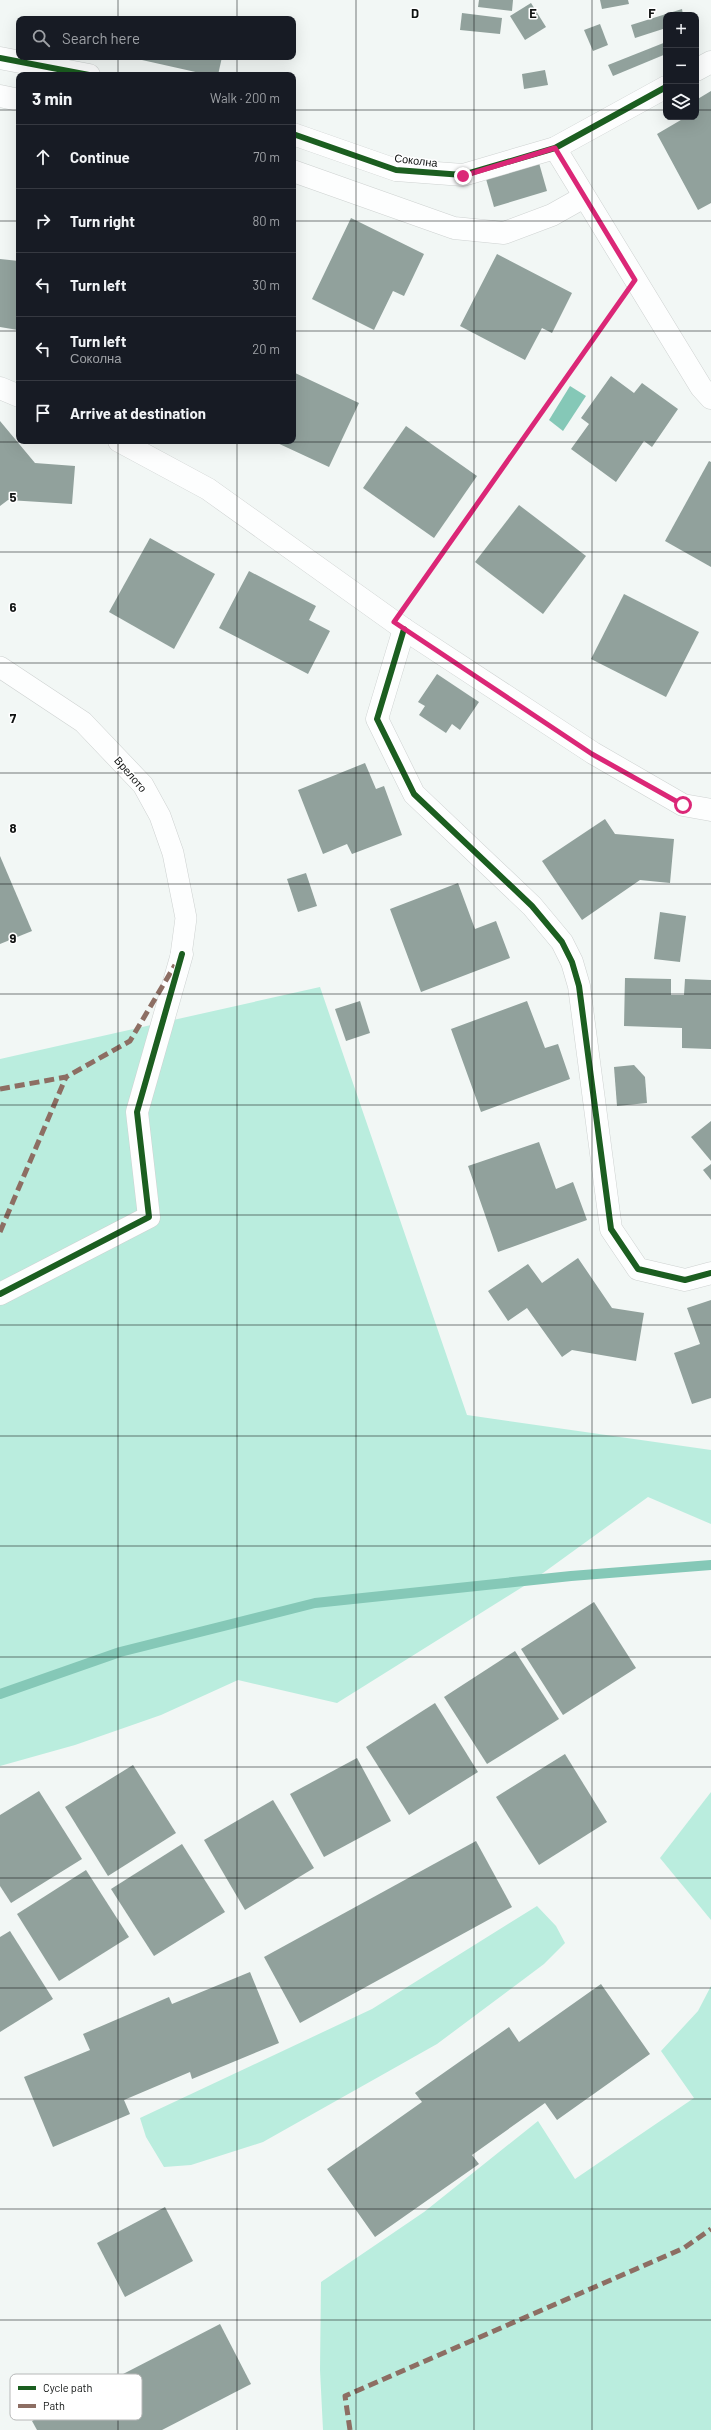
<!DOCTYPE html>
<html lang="en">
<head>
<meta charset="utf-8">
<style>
	:root { --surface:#171b24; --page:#242831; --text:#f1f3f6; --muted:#9ea1a6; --line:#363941 }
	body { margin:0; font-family:Barlow,sans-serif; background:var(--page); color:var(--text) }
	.controls { position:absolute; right:12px; top:12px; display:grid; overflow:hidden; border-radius:8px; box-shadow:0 4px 16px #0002 }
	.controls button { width:36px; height:36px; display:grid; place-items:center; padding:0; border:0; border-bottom:1px solid var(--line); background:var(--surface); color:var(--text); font:20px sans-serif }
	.stop { position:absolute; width:12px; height:12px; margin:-9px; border:3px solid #db2777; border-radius:50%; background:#fff }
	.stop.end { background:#db2777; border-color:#fff; box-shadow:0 1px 4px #0008 }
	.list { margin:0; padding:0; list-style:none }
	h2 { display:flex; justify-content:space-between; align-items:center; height:52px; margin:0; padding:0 16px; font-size:17px }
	h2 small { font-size:13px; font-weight:400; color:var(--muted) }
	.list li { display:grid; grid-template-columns:26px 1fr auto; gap:12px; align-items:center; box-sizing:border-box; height:64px; padding:0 16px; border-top:1px solid var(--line) }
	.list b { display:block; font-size:15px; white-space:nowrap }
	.list p { margin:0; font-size:13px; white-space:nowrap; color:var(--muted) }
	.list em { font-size:13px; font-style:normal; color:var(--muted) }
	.icon { flex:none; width:22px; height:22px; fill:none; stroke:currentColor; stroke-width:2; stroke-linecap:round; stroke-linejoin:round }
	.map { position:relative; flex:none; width:711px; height:2430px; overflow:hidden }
	.search { position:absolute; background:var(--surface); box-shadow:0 4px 16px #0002; left:16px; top:16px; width:280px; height:44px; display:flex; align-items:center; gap:10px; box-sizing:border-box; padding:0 14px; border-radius:8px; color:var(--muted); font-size:15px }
	.panel { position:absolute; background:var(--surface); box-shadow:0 4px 16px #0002; left:16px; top:72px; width:280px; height:372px; border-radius:8px }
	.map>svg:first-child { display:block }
</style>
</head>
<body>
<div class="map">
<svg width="711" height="2430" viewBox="0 0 711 2430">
	<rect width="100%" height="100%" fill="#f2f7f5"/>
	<g fill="#baedde">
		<polygon points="320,987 467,1415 711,1450 711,1524 648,1497 532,1581 337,1703 238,1680 161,1715 75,1745 0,1766 0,1059"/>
		<polygon points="711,1792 711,1920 660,1858"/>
		<polygon points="537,1906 556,1926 565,1943 544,1964 437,2044 263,2142 191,2165 164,2167 146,2137 140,2118 372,2009"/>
		<polygon points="711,1986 711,2430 323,2430 320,2370 321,2282 424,2212 538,2121 575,2179 694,2098 661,2051 698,2011"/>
	</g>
	<polygon fill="#85c8b7" points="570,386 586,396 563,431 549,420"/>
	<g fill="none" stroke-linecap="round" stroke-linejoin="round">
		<polyline stroke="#85c8b7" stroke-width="10" points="0,1694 120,1652 315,1603 571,1576 711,1565"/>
	</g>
	<g fill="#91a19c">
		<polygon points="479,0 513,0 512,11 478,7"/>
		<polygon points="600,0 628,0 629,4 602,9"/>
		<polygon points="531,3 546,27 525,40 510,16"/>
		<polygon points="682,9 683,15 666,15 666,28 635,38 631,25"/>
		<polygon points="462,13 502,18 500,34 460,30"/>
		<polygon points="600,24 608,45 593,51 584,30"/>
		<polygon points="666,42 666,54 613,76 608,65"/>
		<polygon points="222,57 218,75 209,75 133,58"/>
		<polygon points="545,70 548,85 524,89 522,74"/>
		<polygon points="711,91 711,203 698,210 657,134 686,117 696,117 696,100"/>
		<polygon points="539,163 547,191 494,207 486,179"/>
		<polygon points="351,218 424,254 404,296 393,291 374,330 312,299"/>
		<polygon points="497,254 572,293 552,333 542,328 525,360 460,326"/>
		<polygon points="0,259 19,261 18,330 0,327"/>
		<polygon points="293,372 359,403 329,467 273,441 293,441"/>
		<polygon points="611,376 634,393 642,383 678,409 652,447 644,441 616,482 571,449 589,424 581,418"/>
		<polygon points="0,421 35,463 75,466 72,504 8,500 0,506"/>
		<polygon points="406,426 477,476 434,538 363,488"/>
		<polygon points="709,461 711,462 711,567 665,541"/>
		<polygon points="519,505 586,556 543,614 475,562"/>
		<polygon points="150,538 215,574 174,649 109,612"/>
		<polygon points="249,571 316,606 309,620 330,631 308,674 219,628"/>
		<polygon points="624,594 699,632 666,697 591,659"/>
		<polygon points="437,674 479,702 460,730 452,724 446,733 419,715 425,706 418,702"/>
		<polygon points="365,763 376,789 384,786 402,835 352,854 347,844 323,854 298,790"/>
		<polygon points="605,819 615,834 674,839 670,883 640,880 582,920 542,861"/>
		<polygon points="0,856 32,931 0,944"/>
		<polygon points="306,873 317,906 298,912 287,879"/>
		<polygon points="458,883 475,929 496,921 510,958 421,992 390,909"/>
		<polygon points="660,912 686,916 680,962 654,959"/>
		<polygon points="625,978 671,979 671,995 684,995 685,979 711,980 711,1049 682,1048 682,1028 624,1026"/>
		<polygon points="360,1001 370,1033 346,1041 335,1009"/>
		<polygon points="527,1001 545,1048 558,1044 570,1079 481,1112 451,1029"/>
		<polygon points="634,1065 645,1077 647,1103 617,1106 614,1067"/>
		<polygon points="711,1121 711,1161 691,1137"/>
		<polygon points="539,1142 556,1189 573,1182 587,1220 498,1252 468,1166"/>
		<polygon points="711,1164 711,1180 703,1170"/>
		<polygon points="578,1258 612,1308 644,1313 636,1361 572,1350 562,1357 527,1308 508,1321 488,1291 528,1264 542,1283"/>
		<polygon points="711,1300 711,1398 692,1404 674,1353 700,1344 687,1308"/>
		<polygon points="594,1602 636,1668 563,1715 521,1649"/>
		<polygon points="515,1651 559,1719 487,1764 444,1697"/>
		<polygon points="435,1703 478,1772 409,1815 366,1747"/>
		<polygon points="565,1754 607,1822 539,1865 496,1797"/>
		<polygon points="357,1758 391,1821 324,1857 290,1794"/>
		<polygon points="133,1765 176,1833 108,1876 65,1807"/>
		<polygon points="39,1791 82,1859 11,1903 0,1886 0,1815"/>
		<polygon points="273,1800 314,1868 245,1910 204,1840"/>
		<polygon points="476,1841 512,1907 300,2023 264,1957"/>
		<polygon points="182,1844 225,1912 154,1956 111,1889"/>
		<polygon points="86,1870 129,1937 59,1981 17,1914"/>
		<polygon points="10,1931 53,1999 0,2032 0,1937"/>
		<polygon points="250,1972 279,2043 192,2079 190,2072 124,2100 130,2114 53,2147 24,2077 90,2050 83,2034 169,1997 172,2004"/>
		<polygon points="601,1984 650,2054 557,2120 545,2103 472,2155 479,2164 375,2237 327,2169 422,2102 415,2093 509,2027 519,2042"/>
		<polygon points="165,2207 193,2261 125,2297 97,2243"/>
		<polygon points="220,2324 251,2384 162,2430 37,2430 32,2421"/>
	</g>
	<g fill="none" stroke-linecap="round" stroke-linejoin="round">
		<defs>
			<polyline id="service" points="0,667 83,722 143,785 160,816 173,853 186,918 181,955"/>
			<g id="minor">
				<polyline points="0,58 89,75"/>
				<polyline points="696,70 711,62"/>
				<polyline points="0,96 19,100"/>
				<polyline points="293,134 396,170 463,175 555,148 666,87"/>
				<polyline points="555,148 701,387 711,398"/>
				<polyline points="293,171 454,228 504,233 552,215 584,197"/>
				<polyline points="0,388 19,396"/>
				<polyline points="119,441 208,489 404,629 593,753 683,805 711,810"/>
				<polyline points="404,629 377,719 414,794 532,906 562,942 572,962 579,986 611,1229 638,1269 685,1280 711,1273"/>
				<polyline points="0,1294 149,1217 137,1112 182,954"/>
			</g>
		</defs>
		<use href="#service" stroke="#ced2d1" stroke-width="22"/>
		<use href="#minor" stroke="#ced2d1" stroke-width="23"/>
		<polyline stroke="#d4d6d6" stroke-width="2.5" stroke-dasharray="4 2" stroke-linecap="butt" points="411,598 616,307"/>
		<use href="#service" stroke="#fdfefe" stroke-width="21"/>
		<use href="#minor" stroke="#fdfefe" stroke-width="22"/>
		<g stroke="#8d6e63" stroke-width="5" stroke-dasharray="10 5" stroke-linecap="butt">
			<polyline points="0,1089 66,1077 130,1041 175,965"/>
			<polyline points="0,1232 66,1077"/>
			<polyline points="350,2430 345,2396 684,2248 711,2229"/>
		</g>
		<defs>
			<g id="cycleway">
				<polyline points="0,58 89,75"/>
				<polyline points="293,134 396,170 463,175 555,148 666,87"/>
				<polyline points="404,629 377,719 414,794 532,906 562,942 572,962 579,986 611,1229 638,1269 685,1280 711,1273"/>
				<polyline points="0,1294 149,1217 137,1112 182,954"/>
			</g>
		</defs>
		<use href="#cycleway" stroke="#fff" stroke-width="8"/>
		<use href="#cycleway" stroke="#1b5e20" stroke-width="6"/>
	</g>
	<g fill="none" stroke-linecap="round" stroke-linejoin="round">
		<polyline stroke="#db2777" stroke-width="5" points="463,176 555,148 635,280 394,622 592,754 683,805"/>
	</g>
	<path fill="none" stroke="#101312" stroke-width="1" stroke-opacity="0.55" d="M118,0v19M237,0v19M356,0v2430M474,0v2430M592,0v2430M118,57v18M237,57v18M0,110h19M293,110h373M696,110h15M0,221h19M293,221h418M0,331h19M293,331h418M118,441v1989M237,441v1989M0,442h711M0,552h711M0,663h711M0,773h711M0,884h711M0,994h711M0,1105h711M0,1215h711M0,1325h711M0,1436h711M0,1546h711M0,1657h711M0,1767h711M0,1878h711M0,1988h711M0,2099h711M0,2209h711M0,2320h711"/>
	<g text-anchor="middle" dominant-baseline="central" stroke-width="3" stroke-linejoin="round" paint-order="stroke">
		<g font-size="11" fill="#101312" stroke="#fff">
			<text transform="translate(416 160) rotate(7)">Соколна</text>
			<text transform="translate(131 774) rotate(49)">Врелото</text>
		</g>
	</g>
	<rect x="10" y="2374" width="132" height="46" rx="6" fill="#fff" stroke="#b7b8b8" stroke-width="1"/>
	<rect x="18" y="2386" width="18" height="4" fill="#1b5e20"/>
	<rect x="18" y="2404" width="18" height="4" fill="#8d6e63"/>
	<g font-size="11" fill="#101312">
		<text x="43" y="2392">Cycle path</text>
		<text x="43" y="2410">Path</text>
	</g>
	<g font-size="13" text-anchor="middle" font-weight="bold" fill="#101312" stroke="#fff" stroke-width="3" stroke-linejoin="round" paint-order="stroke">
		<text x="415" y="18">D</text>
		<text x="533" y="18">E</text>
		<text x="652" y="18">F</text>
		<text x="13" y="502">5</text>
		<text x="13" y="612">6</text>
		<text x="13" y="723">7</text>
		<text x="13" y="833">8</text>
		<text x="13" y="943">9</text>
	</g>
</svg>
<div class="controls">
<button>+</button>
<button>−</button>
<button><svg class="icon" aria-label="layers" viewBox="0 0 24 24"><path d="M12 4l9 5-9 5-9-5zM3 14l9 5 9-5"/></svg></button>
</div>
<div class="stop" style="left:683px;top:805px"></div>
<div class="stop end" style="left:463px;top:176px"></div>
<div class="search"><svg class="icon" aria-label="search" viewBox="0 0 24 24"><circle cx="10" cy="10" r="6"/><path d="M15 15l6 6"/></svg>Search here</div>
<section class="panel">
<h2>3 min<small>Walk · 200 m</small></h2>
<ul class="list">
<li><svg class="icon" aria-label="ahead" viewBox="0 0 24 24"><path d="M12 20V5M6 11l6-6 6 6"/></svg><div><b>Continue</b></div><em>70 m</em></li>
<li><svg class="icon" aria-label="right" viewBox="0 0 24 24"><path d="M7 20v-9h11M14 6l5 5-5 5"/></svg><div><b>Turn right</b></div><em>80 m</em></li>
<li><svg class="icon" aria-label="left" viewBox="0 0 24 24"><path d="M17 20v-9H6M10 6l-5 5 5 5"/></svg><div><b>Turn left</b></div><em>30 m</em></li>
<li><svg class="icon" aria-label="left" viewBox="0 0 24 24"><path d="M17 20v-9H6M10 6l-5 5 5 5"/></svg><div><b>Turn left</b><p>Соколна</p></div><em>20 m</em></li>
<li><svg class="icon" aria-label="arrive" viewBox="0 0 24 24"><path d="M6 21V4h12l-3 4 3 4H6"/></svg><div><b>Arrive at destination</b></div></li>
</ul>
</section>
</div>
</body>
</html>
